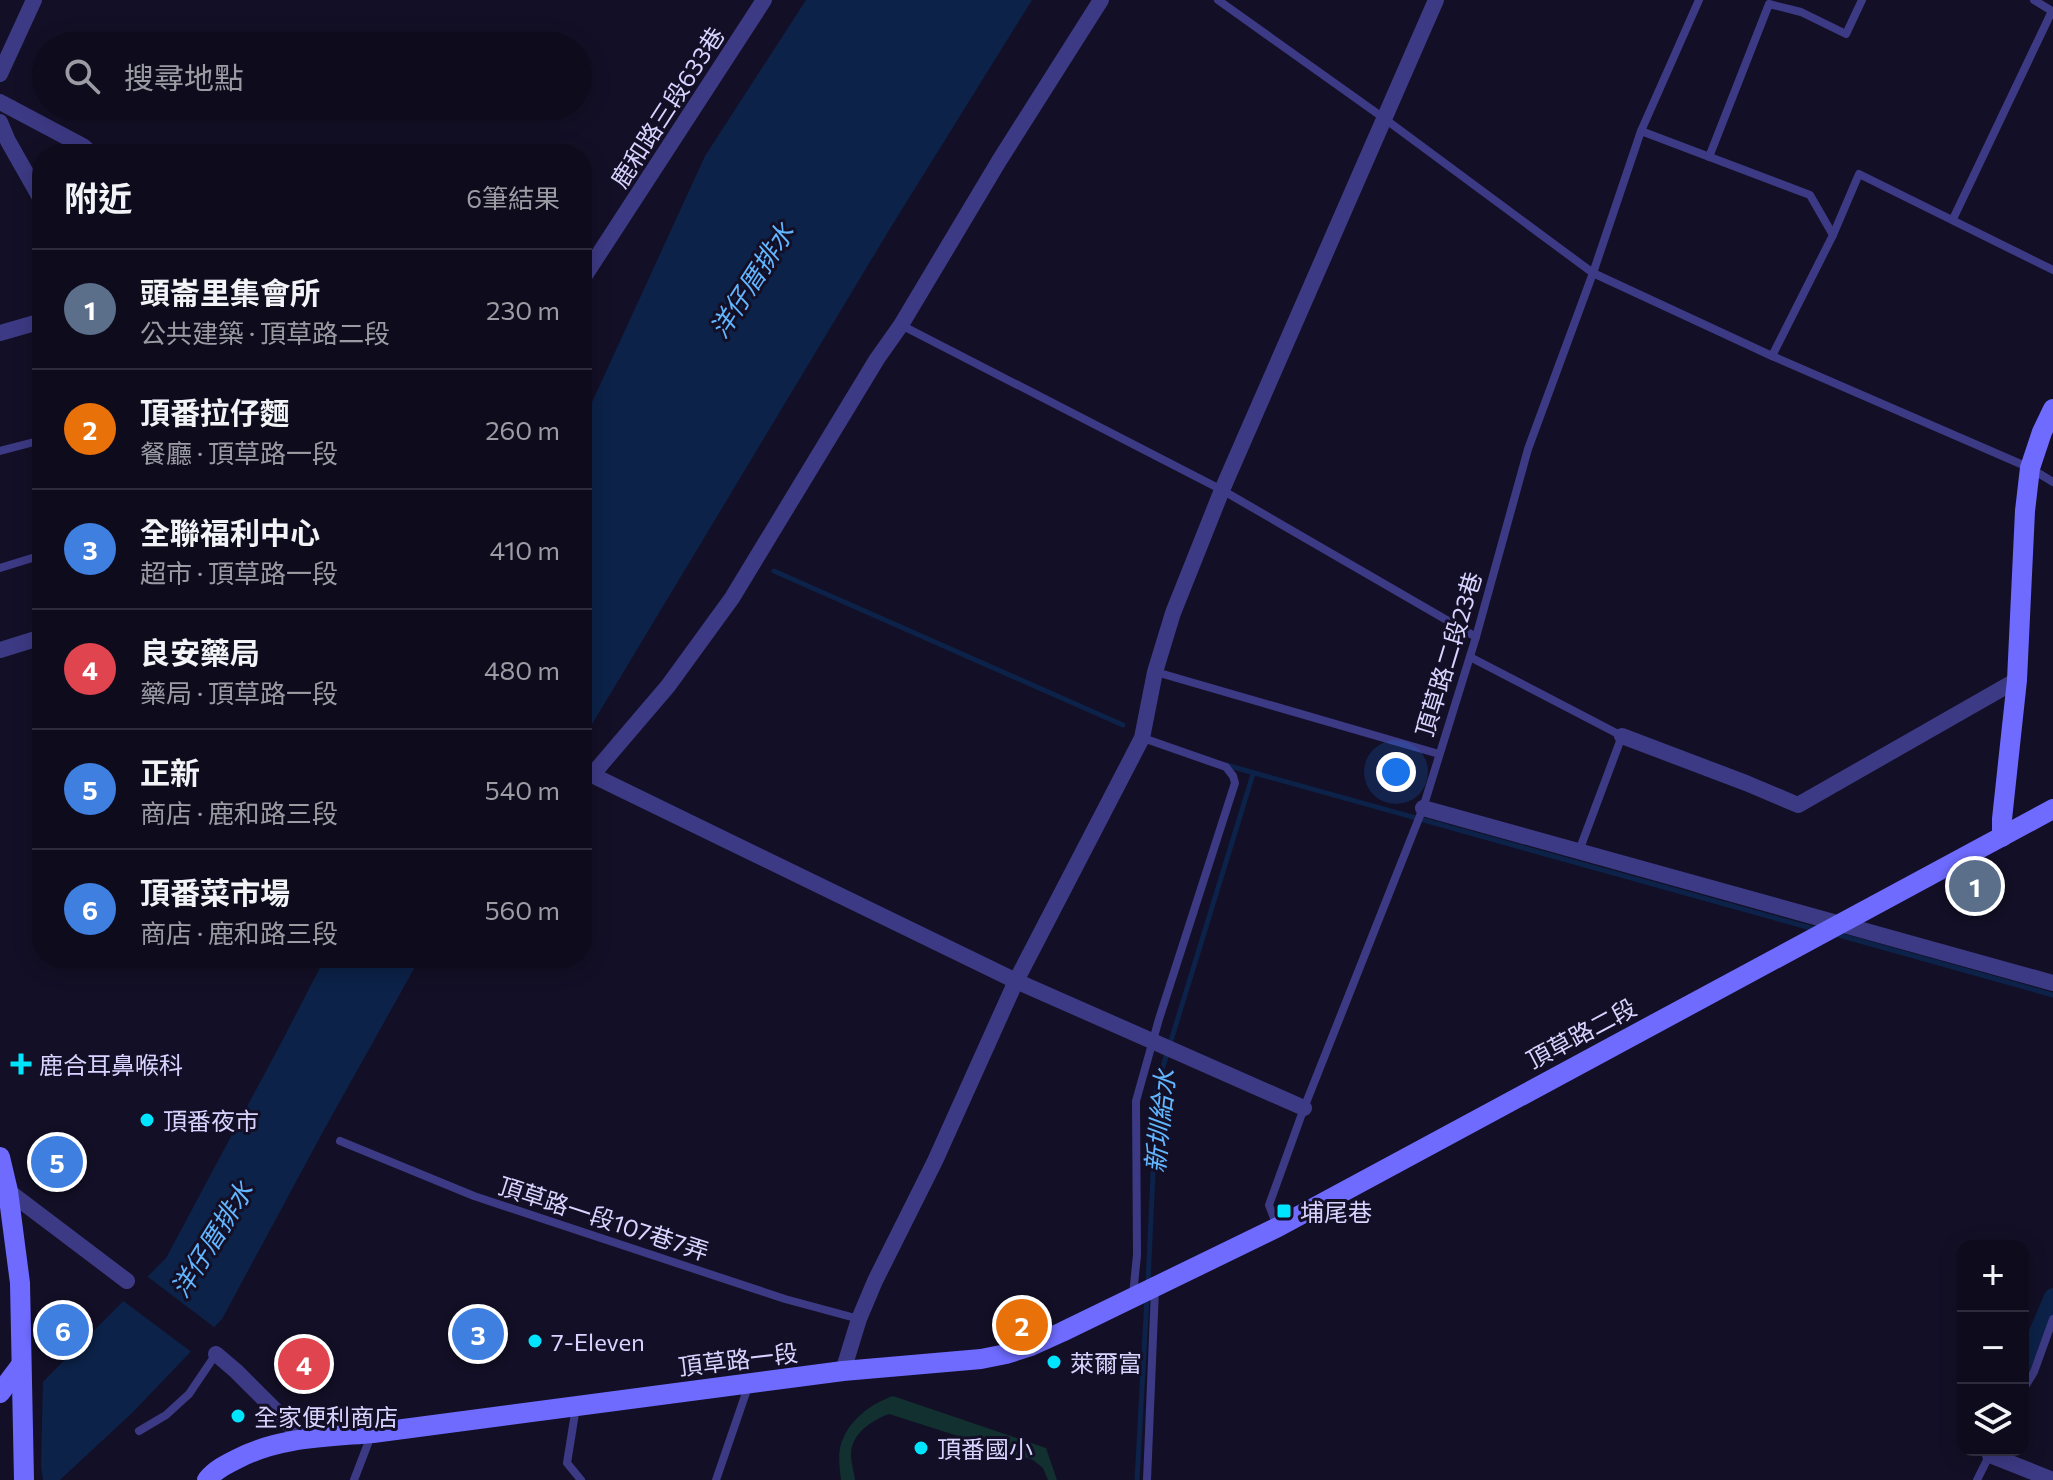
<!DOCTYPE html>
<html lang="zh-TW">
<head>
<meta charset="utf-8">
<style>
	:root { --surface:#0e0b1c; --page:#171425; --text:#f1f3f6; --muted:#9b9ba3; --line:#2e2b3b; --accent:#ea580c }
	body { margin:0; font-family:Commissioner,"Noto Sans TC",sans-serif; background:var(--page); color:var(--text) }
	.controls { position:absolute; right:24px; bottom:24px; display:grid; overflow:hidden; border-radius:16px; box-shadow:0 4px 20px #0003 }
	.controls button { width:72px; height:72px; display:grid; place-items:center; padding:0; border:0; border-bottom:2px solid var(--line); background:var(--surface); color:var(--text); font:40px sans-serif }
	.you { position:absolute; left:1396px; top:772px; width:28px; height:28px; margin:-20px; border:6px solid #fff; border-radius:50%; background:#1a73e8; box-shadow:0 0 0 12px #1a73e833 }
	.badge { display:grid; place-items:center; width:52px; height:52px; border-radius:50%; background:var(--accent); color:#fff; font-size:26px; font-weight:700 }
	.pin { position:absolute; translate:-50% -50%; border:4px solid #fff; box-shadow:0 2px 8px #0006 }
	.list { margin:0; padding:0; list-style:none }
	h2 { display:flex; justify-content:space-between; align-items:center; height:104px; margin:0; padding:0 32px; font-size:34px }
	h2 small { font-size:26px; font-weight:400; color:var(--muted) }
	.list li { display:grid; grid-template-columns:52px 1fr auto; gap:24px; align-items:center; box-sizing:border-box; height:120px; padding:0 32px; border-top:2px solid var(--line) }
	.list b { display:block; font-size:30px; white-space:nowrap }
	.list p { margin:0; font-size:26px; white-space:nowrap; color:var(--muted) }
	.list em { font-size:26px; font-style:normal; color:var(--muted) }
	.icon { flex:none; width:44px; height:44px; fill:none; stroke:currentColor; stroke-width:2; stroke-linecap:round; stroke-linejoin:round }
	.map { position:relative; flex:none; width:2053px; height:1480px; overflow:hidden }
	.search { position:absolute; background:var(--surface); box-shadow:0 4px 20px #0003; left:32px; top:32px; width:560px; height:88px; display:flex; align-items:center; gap:20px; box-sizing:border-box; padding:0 28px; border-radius:44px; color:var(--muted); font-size:30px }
	.panel { position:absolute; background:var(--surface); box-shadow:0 4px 20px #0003; left:32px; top:144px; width:560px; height:824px; border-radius:32px }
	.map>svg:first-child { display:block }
</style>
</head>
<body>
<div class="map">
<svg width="2053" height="1480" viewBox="0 0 2053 1480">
	<rect width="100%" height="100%" fill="#130f26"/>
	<path fill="#12302f" d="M893,1396l153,52 11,32h-9l-5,-12 -10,-8 -144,-46c-18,7 -37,19 -38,40 0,8 3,18 4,26h-14c-1,-10 -3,-22 -1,-32 6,-26 30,-44 53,-52z"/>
	<g fill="#0c2248">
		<polygon points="806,0 1032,0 891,227 582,741 582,424 705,156"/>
		<polygon points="325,958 420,958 325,1128 222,1319 133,1412 60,1480 0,1480 0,1425 166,1258 280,1045"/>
	</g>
	<g fill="#130f26">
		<polygon points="144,1274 218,1330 194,1354 122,1300"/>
		<polygon points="43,1377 41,1466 43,1480 0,1480 0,1425"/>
	</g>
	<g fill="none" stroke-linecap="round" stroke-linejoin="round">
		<g stroke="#0c2248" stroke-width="5">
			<polyline points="774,571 1123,725"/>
			<polyline points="1226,765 1818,930"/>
			<polyline points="1835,934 2053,995"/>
			<polyline points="1148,1283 1157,1086 1253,774"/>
			<polyline points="1137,1480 1147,1297"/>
		</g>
		<polyline stroke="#0c2248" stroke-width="18" points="2023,1367 2053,1297"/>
		<g stroke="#3d3a85" stroke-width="8">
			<polyline points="1218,0 1385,119 1593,273 1772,356 2030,468 2053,482"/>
			<polyline points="1699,0 1641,131 1810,195 1833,235 1772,356"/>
			<polyline points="1709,157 1769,4 1801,12 1846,34 1862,0"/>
			<polyline points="1953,219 2052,11 2034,0"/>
			<polyline points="1833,235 1859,174 2053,270"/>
			<polyline points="901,325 1222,490 1476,637"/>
			<polyline points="0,451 42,440"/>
			<polyline points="0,568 42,555"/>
			<polyline points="1470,657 1622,736 1579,851"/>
			<polyline points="1156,672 1439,754"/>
			<polyline points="340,1141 474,1196 785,1299 859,1319"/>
			<polyline points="1277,1226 1269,1205 1304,1108 1423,808 1476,637 1528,449 1593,273 1641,131"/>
			<polyline points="1133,1295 1137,1255 1136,1101 1159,1019 1235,783 1233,776 1226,767 1143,738"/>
			<polyline points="2023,1390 2034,1372 2053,1319"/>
			<polyline points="576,1407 567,1463 581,1480"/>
			<polyline points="139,1431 166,1415 189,1394 216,1354"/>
			<polyline points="354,1480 372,1433"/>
			<polyline points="716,1480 749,1384"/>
			<polyline points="1147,1480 1155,1289"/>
			<polyline points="1977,1480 1990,1454"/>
		</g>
		<g stroke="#3d3a85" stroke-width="16">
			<polyline points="1101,0 999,161 901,325 877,359 732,598 668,686 592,775 1016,981 1304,1108"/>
			<polyline points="0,74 34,0"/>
			<polyline points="0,102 83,146 92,154"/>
			<polyline points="0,122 8,141 42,201"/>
			<polyline points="582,280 764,0"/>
			<polyline points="0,333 42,321"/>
			<polyline points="0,650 42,637"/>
			<polyline points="1622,736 1746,783 1798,805 2017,680"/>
			<polyline points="1423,808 2053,983"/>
			<polyline points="8,1191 127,1281"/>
			<polyline points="216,1354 236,1371 303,1438"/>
			<polyline points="843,1371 859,1319 875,1281 935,1161 1016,981 1142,738 1155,672 1173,613 1222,490 1436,0"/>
			<polyline points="1990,1455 2053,1480"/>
		</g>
		<g stroke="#6f6bff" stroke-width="20">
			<polyline points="2002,837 2002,819 2017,680 2025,511 2030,468 2042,432 2053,409"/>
			<polyline points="0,1157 8,1191 20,1283 24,1480"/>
			<polyline points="0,1393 21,1365"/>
			<path d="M207,1480c8,-10 18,-15 30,-21 42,-22 89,-22 136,-26l470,-62 138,-12 25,-5 25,-8 31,-14 216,-105 775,-418"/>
		</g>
	</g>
	<g fill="#00e5ff" stroke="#130f26" stroke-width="3">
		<path d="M17 1052h8v8h8v8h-8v8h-8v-8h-8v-8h8z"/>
		<circle cx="147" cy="1120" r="8"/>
		<rect x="1276" y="1203" width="16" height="16" rx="4"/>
		<circle cx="535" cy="1341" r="8"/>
		<circle cx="1054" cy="1362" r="8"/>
		<circle cx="238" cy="1416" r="8"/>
		<circle cx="921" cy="1448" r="8"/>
	</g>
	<g text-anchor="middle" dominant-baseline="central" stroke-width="6" stroke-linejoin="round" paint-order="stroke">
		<g font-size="24" fill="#d9d4ff" stroke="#130f26">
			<text transform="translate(667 107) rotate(-57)">鹿和路三段633巷</text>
			<text transform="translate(1448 654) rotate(-73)">頂草路二段23巷</text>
			<text transform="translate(1581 1033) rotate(-28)">頂草路二段</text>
			<text transform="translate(604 1218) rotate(18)">頂草路一段107巷7弄</text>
			<text transform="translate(738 1359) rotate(-7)">頂草路一段</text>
		</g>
		<g font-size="24" fill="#d9d4ff" stroke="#130f26" text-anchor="start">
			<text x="39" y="1064">鹿合耳鼻喉科</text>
			<text x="163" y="1120">頂番夜市</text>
			<text x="1300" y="1211">埔尾巷</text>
			<text x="551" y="1341">7-Eleven</text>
			<text x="1070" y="1362">萊爾富</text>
			<text x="254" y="1416">全家便利商店</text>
			<text x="937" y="1448">頂番國小</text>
		</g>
		<g font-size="26" font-style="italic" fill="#62b6ff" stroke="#130f26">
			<text transform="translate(751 280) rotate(-57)">洋仔厝排水</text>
			<text transform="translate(1159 1121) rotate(-84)">新圳給水</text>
			<text transform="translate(211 1239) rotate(-58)">洋仔厝排水</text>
		</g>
	</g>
</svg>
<div class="controls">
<button>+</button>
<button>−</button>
<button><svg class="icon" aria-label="layers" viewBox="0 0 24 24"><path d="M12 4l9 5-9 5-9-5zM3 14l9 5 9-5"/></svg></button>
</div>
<div class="you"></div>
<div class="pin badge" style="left:1975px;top:886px;background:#5c6f8a">1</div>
<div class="pin badge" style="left:1022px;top:1325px;background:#e8710a">2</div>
<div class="pin badge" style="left:478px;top:1334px;background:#3f7fe0">3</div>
<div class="pin badge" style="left:304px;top:1364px;background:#e0444e">4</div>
<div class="pin badge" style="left:57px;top:1162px;background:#3f7fe0">5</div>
<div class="pin badge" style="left:63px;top:1330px;background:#3f7fe0">6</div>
<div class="search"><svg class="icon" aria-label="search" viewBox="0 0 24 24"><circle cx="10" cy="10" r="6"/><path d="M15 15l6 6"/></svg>搜尋地點</div>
<section class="panel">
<h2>附近<small>6筆結果</small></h2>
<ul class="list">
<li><span class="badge" style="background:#5c6f8a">1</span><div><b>頭崙里集會所</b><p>公共建築 · 頂草路二段</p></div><em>230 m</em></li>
<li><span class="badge" style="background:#e8710a">2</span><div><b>頂番拉仔麵</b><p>餐廳 · 頂草路一段</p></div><em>260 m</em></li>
<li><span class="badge" style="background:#3f7fe0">3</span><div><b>全聯福利中心</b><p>超市 · 頂草路一段</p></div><em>410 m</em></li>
<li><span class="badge" style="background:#e0444e">4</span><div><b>良安藥局</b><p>藥局 · 頂草路一段</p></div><em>480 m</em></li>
<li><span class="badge" style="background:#3f7fe0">5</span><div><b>正新</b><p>商店 · 鹿和路三段</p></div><em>540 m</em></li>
<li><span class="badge" style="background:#3f7fe0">6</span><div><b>頂番菜市場</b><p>商店 · 鹿和路三段</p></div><em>560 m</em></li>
</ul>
</section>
</div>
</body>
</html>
